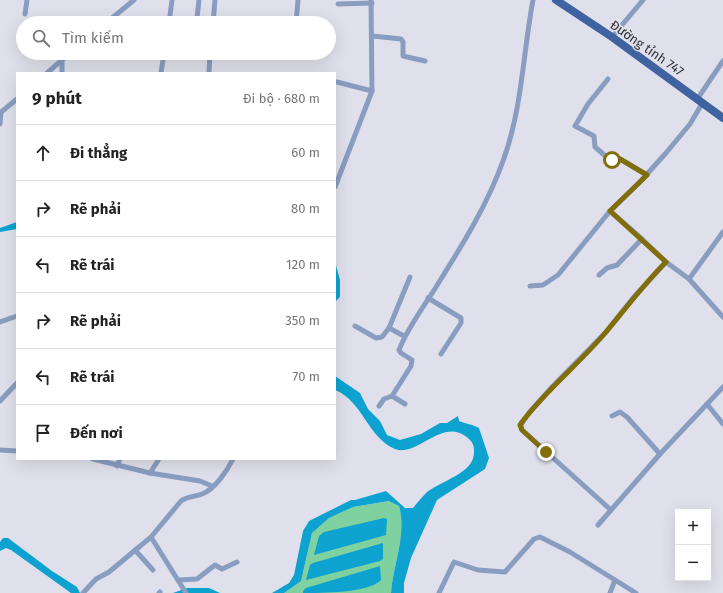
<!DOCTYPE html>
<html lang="vi">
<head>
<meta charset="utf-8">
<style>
	:root { --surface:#fff; --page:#f6f6f6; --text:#222; --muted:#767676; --line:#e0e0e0 }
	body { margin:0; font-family:"Fira Sans",sans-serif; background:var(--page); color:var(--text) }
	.controls { position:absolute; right:12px; bottom:12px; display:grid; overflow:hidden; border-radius:0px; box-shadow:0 4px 16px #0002 }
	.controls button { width:36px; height:36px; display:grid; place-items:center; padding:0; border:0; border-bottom:1px solid var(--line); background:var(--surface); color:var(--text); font:20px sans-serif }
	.stop { position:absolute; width:12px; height:12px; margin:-9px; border:3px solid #816e0b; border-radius:50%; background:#fff }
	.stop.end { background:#816e0b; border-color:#fff; box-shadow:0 1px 4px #0008 }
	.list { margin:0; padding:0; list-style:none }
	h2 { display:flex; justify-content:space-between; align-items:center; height:52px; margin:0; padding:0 16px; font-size:17px }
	h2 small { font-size:13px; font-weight:400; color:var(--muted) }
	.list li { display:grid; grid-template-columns:26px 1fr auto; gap:12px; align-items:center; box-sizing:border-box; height:56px; padding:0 16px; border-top:1px solid var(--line) }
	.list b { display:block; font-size:15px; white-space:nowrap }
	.list em { font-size:13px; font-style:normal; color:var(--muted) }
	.icon { flex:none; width:22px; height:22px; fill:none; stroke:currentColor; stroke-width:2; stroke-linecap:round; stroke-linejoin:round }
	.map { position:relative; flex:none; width:723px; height:593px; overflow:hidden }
	.search { position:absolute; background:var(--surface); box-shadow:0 4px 16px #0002; left:16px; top:16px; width:320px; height:44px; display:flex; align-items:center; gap:10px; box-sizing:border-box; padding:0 14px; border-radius:22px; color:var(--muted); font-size:15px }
	.panel { position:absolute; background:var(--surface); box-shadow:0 4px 16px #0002; left:16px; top:72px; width:320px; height:388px; border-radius:0px }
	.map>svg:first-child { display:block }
</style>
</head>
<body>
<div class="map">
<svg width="723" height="593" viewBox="0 0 723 593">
	<rect width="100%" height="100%" fill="#dfe0eb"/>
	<path fill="#7fd19f" d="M390,501l9,5c8,29 -6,58 -8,87h-107l17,-12 11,-48 17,-15 24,-11z"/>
	<g fill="#0da2cf">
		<polygon points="17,222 17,229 0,232 0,228"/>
		<polygon points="335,262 340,280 340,297 335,302"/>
		<path d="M335,376l25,17 8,16 12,12 7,14 13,5 21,-6 19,-11h7l11,-7 1,5c7,3 13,3 20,7l10,30 -4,11 -48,31 -26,58 -7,25v10h-13c2,-29 16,-58 8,-87l-10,-5 -36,6 -24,11 -17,15 -11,48 -17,12h-12l17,-10 5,-8 9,-44 6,-10 42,-21h4l31,-9 19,17h8c4,-5 9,-11 14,-16 15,-12 49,-19 47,-42 0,-5 -2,-8 -5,-11 -26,-24 -51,19 -74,10 -28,-12 -32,-48 -60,-59z"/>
		<polygon points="384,518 387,519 386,535 314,555 319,536 324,532"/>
		<polygon points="3,538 8,538 52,571 77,587 80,593 71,593 11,550 6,548 0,551 0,542"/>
		<polygon points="383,543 383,559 380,561 306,580 310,565 313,563"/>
		<path d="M380,566l1,14c-12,13 -59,13 -78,13v-2l3,-3z"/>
		<polygon points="187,588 209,588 220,593 173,593"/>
	</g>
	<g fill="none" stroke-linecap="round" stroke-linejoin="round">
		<g stroke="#899dc0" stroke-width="5">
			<polyline points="338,4 372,3"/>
			<polyline points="25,14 27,0"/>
			<polyline points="197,18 199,0"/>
			<polyline points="106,23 134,0"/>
			<polyline points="169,23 172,0"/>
			<polyline points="213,23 215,0"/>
			<polyline points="296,23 298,0"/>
			<polyline points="373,36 401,39 403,42 403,56 425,61"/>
			<polyline points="612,37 643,0"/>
			<polyline points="292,56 292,53"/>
			<polyline points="47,73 70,53"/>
			<polyline points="62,73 62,60"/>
			<polyline points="161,73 164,53"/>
			<polyline points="209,73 210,53"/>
			<polyline points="608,79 588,104 575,126 594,136 595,147 610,160 620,159 647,175"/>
			<polyline points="337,82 372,91"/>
			<polyline points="698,98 723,61"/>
			<polyline points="0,113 17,99"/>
			<polyline points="0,124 1,112"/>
			<polyline points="335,187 372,91 371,0"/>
			<polyline points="610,211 642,239"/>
			<polyline points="599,275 607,268 617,265 642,239 666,262"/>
			<polyline points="689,279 723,317"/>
			<polyline points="530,286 543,285 558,275 610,211 638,184 666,153 690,124 703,102"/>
			<polyline points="428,298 461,318 461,323 441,354"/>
			<polyline points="0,322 17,316"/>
			<polyline points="355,326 376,338 382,337 389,328 404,336"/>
			<polyline points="389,328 410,277"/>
			<polyline points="0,401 17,383"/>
			<path d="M405,404l-13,-8 19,-30 1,-6 -11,-7 -2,-3c9,-23 24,-42 37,-63 25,-40 51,-81 67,-126 19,-51 20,-108 30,-161"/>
			<polyline points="707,404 723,424"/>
			<polyline points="379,406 384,399 392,396"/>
			<polyline points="612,416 620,412 627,417 660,454"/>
			<polyline points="0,450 17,451"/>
			<polyline points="93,459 150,473 200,481 212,486"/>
			<polyline points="117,466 120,459"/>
			<polyline points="150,473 159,459"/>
			<polyline points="611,510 522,430 521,425 528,414 552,387 606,332 633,298 666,262 689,279 723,232"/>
			<polyline points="598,525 660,454 723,387"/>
			<polyline points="151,537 186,593"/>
			<polyline points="135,550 153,570"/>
			<polyline points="178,580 197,579 215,565 222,569 237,562"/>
			<path d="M83,593l13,-14 13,-7 42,-35 30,-36c7,-5 14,-4 21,-7 13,-5 25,-23 31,-35"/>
			<polyline points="159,593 160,592"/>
			<polyline points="439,593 454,562 478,570 505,572 534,539 540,537 570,552 636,593"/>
			<polyline points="610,593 615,580"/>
		</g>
		<polyline stroke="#3f62a0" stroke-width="8" points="556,0 612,37 723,118"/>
	</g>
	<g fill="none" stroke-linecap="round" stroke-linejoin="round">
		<path stroke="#816e0b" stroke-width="5" d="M546,452l-24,-22 -2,-5 2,-3c25,-33 58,-59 84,-90 20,-24 38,-48 60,-70l-56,-51 37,-36 -27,-16 -8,1"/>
	</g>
	<g text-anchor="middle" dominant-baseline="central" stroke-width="3" stroke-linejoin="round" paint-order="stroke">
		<g font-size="13" fill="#333438" stroke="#dfe0eb">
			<text transform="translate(647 48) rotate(35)">Đường tỉnh 747</text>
		</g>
	</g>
</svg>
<div class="controls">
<button>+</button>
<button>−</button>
</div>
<div class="stop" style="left:612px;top:160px"></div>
<div class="stop end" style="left:546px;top:452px"></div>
<div class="search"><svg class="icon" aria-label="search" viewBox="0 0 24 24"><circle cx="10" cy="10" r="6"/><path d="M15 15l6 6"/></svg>Tìm kiếm</div>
<section class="panel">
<h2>9 phút<small>Đi bộ · 680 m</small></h2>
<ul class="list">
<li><svg class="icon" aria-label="ahead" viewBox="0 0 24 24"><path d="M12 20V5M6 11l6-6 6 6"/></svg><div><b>Đi thẳng</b></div><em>60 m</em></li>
<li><svg class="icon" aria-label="right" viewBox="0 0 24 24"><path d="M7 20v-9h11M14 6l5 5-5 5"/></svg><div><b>Rẽ phải</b></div><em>80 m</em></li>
<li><svg class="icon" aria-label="left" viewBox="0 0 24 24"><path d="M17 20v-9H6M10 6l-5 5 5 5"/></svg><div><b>Rẽ trái</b></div><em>120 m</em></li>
<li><svg class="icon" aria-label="right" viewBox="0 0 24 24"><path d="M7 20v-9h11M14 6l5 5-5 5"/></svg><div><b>Rẽ phải</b></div><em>350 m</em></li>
<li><svg class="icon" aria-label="left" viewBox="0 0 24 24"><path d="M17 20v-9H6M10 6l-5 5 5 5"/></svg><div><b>Rẽ trái</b></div><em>70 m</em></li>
<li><svg class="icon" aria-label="arrive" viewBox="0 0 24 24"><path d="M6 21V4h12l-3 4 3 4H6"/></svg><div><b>Đến nơi</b></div></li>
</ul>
</section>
</div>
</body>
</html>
